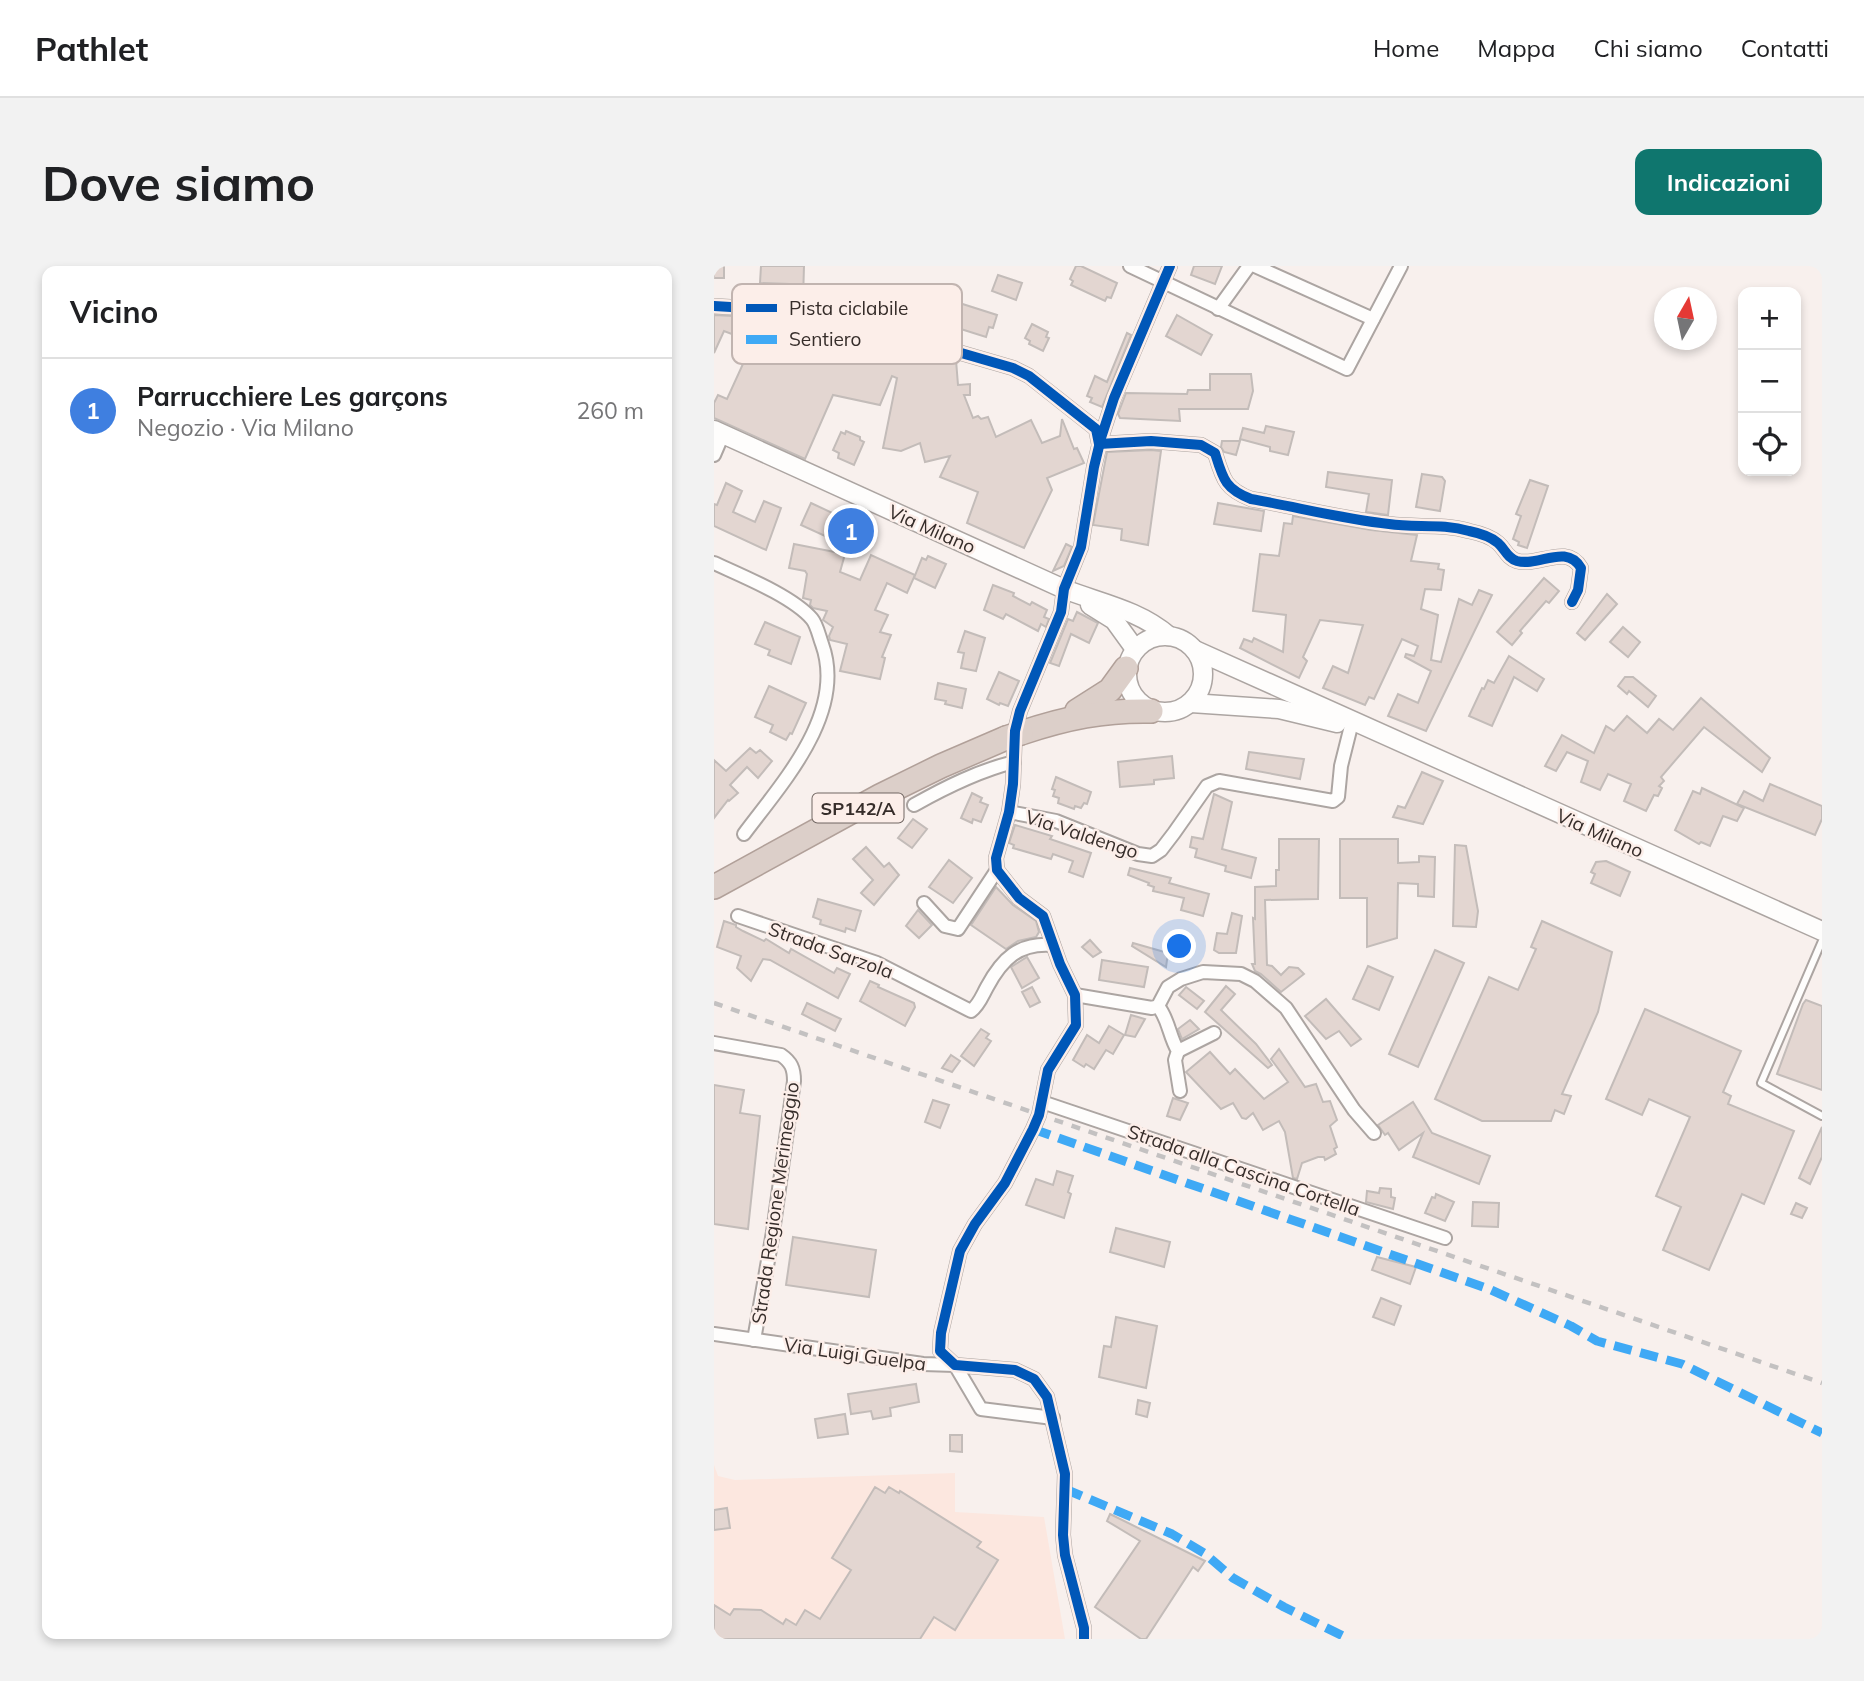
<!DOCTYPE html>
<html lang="it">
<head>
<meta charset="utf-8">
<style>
	:root { --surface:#fff; --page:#f2f2f2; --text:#202124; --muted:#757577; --line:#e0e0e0; --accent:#0f766e }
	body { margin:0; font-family:Mulish,sans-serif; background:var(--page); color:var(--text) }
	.controls { position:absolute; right:21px; top:21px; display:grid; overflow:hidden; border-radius:14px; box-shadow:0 4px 10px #0003 }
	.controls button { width:63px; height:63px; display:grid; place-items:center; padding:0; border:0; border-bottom:2px solid var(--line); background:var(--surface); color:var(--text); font:35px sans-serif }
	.compass { position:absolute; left:940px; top:21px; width:63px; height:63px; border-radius:50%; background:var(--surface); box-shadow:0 4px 10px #0003; rotate:9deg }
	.you { position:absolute; left:466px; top:681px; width:24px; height:24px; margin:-18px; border:5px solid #fff; border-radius:50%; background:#1a73e8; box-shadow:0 0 0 10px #1a73e833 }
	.badge { display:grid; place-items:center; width:46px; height:46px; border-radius:50%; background:var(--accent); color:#fff; font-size:23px; font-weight:700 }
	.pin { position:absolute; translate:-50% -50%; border:4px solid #fff; box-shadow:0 2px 7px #0006 }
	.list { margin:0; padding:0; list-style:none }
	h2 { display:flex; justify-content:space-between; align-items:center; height:91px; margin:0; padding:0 28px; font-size:30px }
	h2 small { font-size:23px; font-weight:400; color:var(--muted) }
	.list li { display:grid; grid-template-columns:46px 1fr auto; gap:21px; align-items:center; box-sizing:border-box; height:105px; padding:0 28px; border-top:2px solid var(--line) }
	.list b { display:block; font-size:26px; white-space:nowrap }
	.list p { margin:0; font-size:23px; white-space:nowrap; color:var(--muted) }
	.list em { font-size:23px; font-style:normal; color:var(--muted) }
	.icon { flex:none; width:38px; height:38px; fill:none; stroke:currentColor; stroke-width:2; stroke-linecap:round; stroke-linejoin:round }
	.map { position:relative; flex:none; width:1108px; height:1373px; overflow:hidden; border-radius:14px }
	header { display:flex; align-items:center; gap:42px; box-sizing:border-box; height:98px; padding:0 35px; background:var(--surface); border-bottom:2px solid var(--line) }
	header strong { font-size:33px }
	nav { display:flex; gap:38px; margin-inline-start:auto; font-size:24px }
	.intro { display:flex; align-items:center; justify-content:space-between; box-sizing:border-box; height:168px; padding:0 42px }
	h1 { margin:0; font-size:49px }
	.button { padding:18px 32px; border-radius:14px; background:var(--accent); color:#fff; font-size:24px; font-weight:700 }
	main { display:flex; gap:42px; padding:0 42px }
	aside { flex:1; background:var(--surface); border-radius:14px; box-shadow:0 4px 10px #0003 }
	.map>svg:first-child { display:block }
</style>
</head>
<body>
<header>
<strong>Pathlet</strong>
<nav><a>Home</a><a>Mappa</a><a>Chi siamo</a><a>Contatti</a></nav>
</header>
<div class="intro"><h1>Dove siamo</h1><a class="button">Indicazioni</a></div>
<main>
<aside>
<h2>Vicino<small></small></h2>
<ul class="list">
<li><span class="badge" style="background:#3f7fe0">1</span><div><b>Parrucchiere Les garçons</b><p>Negozio · Via Milano</p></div><em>260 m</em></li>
</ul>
</aside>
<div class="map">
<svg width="1108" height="1373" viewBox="0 0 1108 1373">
	<rect width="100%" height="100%" fill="#f8f0ed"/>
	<polygon fill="#fce7df" points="0,1199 4,1210 21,1214 241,1207 241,1246 330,1251 351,1373 0,1373"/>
	<g fill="#e3d6d1" stroke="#c3bcb9" stroke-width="2">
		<rect x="0" y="0" width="10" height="12"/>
		<polygon points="47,0 90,0 89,34 75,34 75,18 46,17"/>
		<polygon points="362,0 367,0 403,17 397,32 393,31 391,35 357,19 359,15 356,13"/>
		<polygon points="480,0 508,0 501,18 477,9"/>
		<polygon points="284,9 308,17 302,34 278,25"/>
		<polygon points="236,34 283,49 279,62 275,61 272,71 231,58"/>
		<polygon points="0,49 63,52 75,56 75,52 110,52 126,55 166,72 242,94 244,119 256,118 256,129 250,129 259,152 264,150 267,153 274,151 282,171 317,154 328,177 346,170 348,153 360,183 363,182 370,197 333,212 338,224 310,282 253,257 264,226 226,211 236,190 211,196 206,177 187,185 169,182 183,112 178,110 166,139 119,129 91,193 0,152 0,137 4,129 13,133 39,76 10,65 0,87"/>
		<polygon points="463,49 498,69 487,89 452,70"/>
		<polygon points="318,58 334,66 332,71 335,72 329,85 315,78 316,75 311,72"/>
		<polygon points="413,67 417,69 388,141 376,136 378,132 373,130 381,110 393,116"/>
		<polygon points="496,108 537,108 539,125 534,143 465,143 466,155 406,152 404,148 412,127 473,128 474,124 496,124"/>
		<polygon points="552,160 580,166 574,189 556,185 556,181 526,173 529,162 550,167"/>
		<polygon points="132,165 146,171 146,174 150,176 140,199 124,192 125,187 119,184 127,166 131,168"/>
		<polygon points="508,175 526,175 522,189 510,186 507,181"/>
		<polygon points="437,184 447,185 434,279 407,274 408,263 379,259 393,186"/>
		<polygon points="614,206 678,214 674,249 652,246 655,228 612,221"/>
		<polygon points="708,208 728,211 731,215 726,245 702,241"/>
		<polygon points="816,214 834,220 813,282 804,279 805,276 799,273 807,250 802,248"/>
		<polygon points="12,217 28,225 19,246 41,256 50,235 67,242 52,284 0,260 0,238 3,239"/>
		<polygon points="97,237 144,259 135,281 87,259"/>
		<polygon points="504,237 550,245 547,265 500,258"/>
		<polygon points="579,250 657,264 703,269 697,295 725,298 724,303 730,304 727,324 711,323 707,343 724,349 717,394 727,396 745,333 758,339 765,324 778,329 712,465 674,450 684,428 704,437 717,405 691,391 692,388 700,390 704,380 688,373 660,433 655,431 651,439 609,422 619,400 634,407 649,359 606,354 589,391 593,395 585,412 526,382 530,373 538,376 540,372 569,386 572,349 539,345 546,288 565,290 570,257 578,258"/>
		<polygon points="80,278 131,288 126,306 146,314 157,289 201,309 193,327 173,317 161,344 174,349 166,366 177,369 168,391 171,392 166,413 126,405 133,378 116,374 115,370 119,361 109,354 113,345 99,342 96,339 97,334 89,332 93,308 91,305 75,302"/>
		<polygon points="352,278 358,281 350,300 339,305"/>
		<polygon points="214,290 232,298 221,322 200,312 208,292 212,294"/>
		<polygon points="830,312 845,325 835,337 832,335 806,365 808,367 798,379 783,366"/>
		<polygon points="279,319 300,327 299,330 316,339 318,336 333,344 330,351 335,353 332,361 327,358 324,365 292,348 289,353 270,344"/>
		<polygon points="893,328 903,338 871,374 863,367"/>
		<polygon points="363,346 384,357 375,377 357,368 345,400 336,397 354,353 359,355"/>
		<polygon points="51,356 86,371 77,398 54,389 56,384 41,378"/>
		<polygon points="909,361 926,376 914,391 896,376"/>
		<polygon points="251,365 271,372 262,405 247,402 250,387 244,386"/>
		<polygon points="795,390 830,413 823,425 800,411 778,460 755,450 768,422 770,423 774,414 780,417"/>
		<polygon points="285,406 305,415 294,440 286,437 285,439 273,433"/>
		<polygon points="911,411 919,411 942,430 934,441 915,425 913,428 904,420"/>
		<polygon points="224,417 252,423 248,442 231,438 232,435 221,433"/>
		<polygon points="55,420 92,437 78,468 76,467 72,474 56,466 59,459 41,451"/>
		<polygon points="987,432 1056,492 1048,506 990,461 947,511 950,515 945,520 948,522 944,530 940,529 932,545 910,535 917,518 894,508 886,524 867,516 874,495 853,486 842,505 831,500 848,469 880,487 892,460 900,465 913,450 933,467 945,453 959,464"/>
		<polygon points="36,482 42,487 46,484 58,495 44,512 33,501 16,519 24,527 15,535 14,534 0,552 0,494 12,505"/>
		<polygon points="535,486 590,493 586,513 532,503"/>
		<polygon points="458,490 460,512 440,514 440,518 406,521 404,496"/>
		<polygon points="708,506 729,515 709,558 679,551 684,540 691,542"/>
		<polygon points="342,511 377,526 373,538 370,537 367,542 361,540 360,543 344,537 345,532 339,530 341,524 338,523"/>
		<polygon points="1056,518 1108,540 1108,553 1101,569 1023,538 1030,525 1049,535"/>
		<polygon points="988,522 1030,542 1023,555 1009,550 996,580 987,576 985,578 961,564 979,525 986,528"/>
		<polygon points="258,527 268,532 266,536 274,539 267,556 259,553 258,557 247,552"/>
		<polygon points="500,528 518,536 508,583 542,592 537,612 511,605 512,600 481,591 483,583 476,581 478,571 489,573"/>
		<polygon points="199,553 213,563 198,582 184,572"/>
		<polygon points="301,559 338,570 336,573 377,587 369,611 355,606 359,595 339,588 337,593 299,582 300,579 295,577"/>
		<polygon points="565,573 605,573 604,633 551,634 553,699 558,700 567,709 575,701 584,702 590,708 567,726 547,708 541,705 538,698 541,698 539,652 541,653 541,621 562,620 562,604 565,604"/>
		<polygon points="626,573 684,573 684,597 705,596 705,590 721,591 720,631 704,630 704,618 684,617 683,672 653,681 653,632 626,632"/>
		<polygon points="741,579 752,580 764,645 762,661 739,660"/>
		<polygon points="152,581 170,601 175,597 185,609 160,639 147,627 159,614 139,593"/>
		<polygon points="235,594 258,612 239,637 215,621"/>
		<polygon points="892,595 916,606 906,630 877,617 881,608 877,606 882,596"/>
		<polygon points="416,602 457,612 455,617 495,628 489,650 467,644 470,632 439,625 440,621 434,619 435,617 414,609"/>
		<polygon points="282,621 299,639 322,655 325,666 322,671 304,675 292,683 257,659"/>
		<polygon points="104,633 147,645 141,665 132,662 131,666 106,658 107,654 99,651"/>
		<polygon points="204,644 218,659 205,672 192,660"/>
		<polygon points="518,647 528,650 522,687 505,687 500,684 503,667 513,668"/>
		<polygon points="10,655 22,659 22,661 29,665 50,675 52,673 75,687 77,683 120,707 123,702 136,708 124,732 56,694 49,693 37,715 23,702 27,690 3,681"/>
		<polygon points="828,655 898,686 884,746 848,828 857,830 850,848 841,844 837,855 768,855 721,833 775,711 804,724 822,683 817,681"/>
		<polygon points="376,674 387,686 379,691 368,681"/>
		<polygon points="419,677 454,687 452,701 418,680"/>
		<polygon points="721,684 750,697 704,801 675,788"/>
		<polygon points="313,691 325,712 308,722 297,701"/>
		<polygon points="388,694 434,701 430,721 385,714"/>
		<polygon points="654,700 679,711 665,744 639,733"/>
		<polygon points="156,715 165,719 164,721 200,737 201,741 191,760 146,735"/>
		<polygon points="512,720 521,728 507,744 542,778 558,799 554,802 491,746"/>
		<polygon points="318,721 326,736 316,741 308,726"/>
		<polygon points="472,721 490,735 483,743 465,729"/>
		<polygon points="612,733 647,773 637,780 625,765 612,773 591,750"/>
		<polygon points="1092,734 1108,740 1108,824 1063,808 1089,738"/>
		<polygon points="93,737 127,753 121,765 88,748"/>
		<polygon points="931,743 1027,785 1009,826 1017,830 1014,838 1080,865 1050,938 1028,928 995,1004 949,984 967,941 942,930 976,851 935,833 928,849 892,833"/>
		<polygon points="417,749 431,753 421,771 411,769"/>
		<polygon points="476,754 485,763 468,773 464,763"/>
		<polygon points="395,760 410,769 399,788 392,784 380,803 372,798 370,801 359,794 373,769 385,777"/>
		<polygon points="267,763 275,768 272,772 277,775 260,800 247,790"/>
		<polygon points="565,783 591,821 602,818 609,836 616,835 623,854 616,860 623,881 620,883 622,888 611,894 610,891 604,891 588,897 583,913 579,912 571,866 565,855 549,864 539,847 532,853 528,852 519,837 507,843 472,806 496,786 516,808 521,803 550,833 574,816 557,793"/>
		<polygon points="237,789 246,795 238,806 228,802"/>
		<polygon points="0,819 30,824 26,847 46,850 34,963 0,958"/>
		<polygon points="459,832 474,837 466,854 453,850"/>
		<polygon points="219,834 235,839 226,862 211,856"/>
		<polygon points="699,836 718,867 776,890 765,918 699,891 709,867 685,884 674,867 671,869 664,859"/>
		<polygon points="1108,861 1108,891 1096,918 1085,912"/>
		<polygon points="343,905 359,910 354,926 357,928 350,952 312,939 322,913 339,919"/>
		<polygon points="666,922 677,923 677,931 681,932 679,943 652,936 653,925 665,927"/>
		<polygon points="722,928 740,936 731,955 711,947 718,931 721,932"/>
		<polygon points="759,936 785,937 784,961 758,960"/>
		<polygon points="1082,937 1093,942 1088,952 1077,948"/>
		<polygon points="402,962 456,976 450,1001 396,986"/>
		<polygon points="79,971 162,984 155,1031 72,1019"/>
		<polygon points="663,991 702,1001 696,1018 658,1004"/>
		<polygon points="667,1032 687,1040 680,1059 659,1051"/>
		<polygon points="402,1051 443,1060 432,1122 385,1111 390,1080 397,1081"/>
		<polygon points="202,1118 205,1136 176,1142 177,1150 159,1153 157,1145 137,1148 134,1128"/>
		<polygon points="424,1134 436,1137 433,1151 422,1148"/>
		<polygon points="131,1148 134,1168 104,1172 101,1153"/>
		<polygon points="236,1169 248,1169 248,1186 236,1185"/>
		<polygon points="161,1221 171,1227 175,1221 185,1227 186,1225 267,1276 263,1281 284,1294 241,1364 220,1351 206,1373 0,1373 0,1339 16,1349 20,1343 47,1344 69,1358 72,1353 82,1359 91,1344 106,1353 137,1304 118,1292"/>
		<polygon points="13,1242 16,1262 0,1264 0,1244"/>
		<polygon points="396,1248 491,1295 484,1305 479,1301 432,1373 427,1373 381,1341 426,1275 393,1255"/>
	</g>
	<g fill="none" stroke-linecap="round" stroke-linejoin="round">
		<defs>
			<polyline id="lane" points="1108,675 1047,817 1108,850"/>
			<g id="street">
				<polyline points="416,0 633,103 687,0"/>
				<polyline points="541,0 659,53"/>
				<path d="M0,40l51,3h60l18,4 39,17 131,38 16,8 67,53 3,15 52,-3 50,4 14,8c8,26 10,36 36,46 46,8 92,20 138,25 26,4 53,-1 80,7 10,2 21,5 29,12 7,6 9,15 19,18 22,6 49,-18 64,7l-3,22 -6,12"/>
				<polyline points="504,43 535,0"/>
				<polyline points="0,189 9,168"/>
				<path d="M0,297c28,13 78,33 98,56 5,6 7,17 10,25 25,69 -40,139 -78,190"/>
				<path d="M200,539c32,-18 64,-34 100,-43"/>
				<polyline points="295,546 342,555 424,588 438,590 447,584 460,567 493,520 505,515 619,535 624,531 627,500 637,460"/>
				<polyline points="210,637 231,660 244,663 283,604"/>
				<path d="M24,650l139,47 94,48c8,-6 11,-15 16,-24 15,-28 32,-45 66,-42"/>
				<polyline points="361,729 438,742 444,740 454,721 467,713 489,706 527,708 541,715 572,742 640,844 660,867"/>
				<path d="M444,740c11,14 11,30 20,45l-3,9 5,31"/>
				<path d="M0,777l67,12c10,7 13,13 13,26l-21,151 -19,108"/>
				<polyline points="464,785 500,767"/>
				<polyline points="328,836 731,972"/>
				<polyline points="0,1068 209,1098 241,1099 267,1143 339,1152"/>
				<polyline points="370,1373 370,1362 351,1289 349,1269 351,1208 333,1131 320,1113 301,1104 241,1099 226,1085 227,1067 246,985 261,958 291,917 319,863 325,849 334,804 362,759 361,729 346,698 329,650 305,632 283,604 282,592 295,546 299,518 301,465 306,445 347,346 350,323 367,281 380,201 387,172 400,132 456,0"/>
			</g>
			<g id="secondary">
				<path d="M0,164l350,159c36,14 75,21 105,47"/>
				<polyline points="376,339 400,354 421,383"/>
				<circle cx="451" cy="408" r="38"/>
				<polyline points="481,384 1108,665"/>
				<polyline points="477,437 565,443 623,457"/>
			</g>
			<g id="highway">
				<polyline points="363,445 396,424 412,402"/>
				<path d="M307,467c45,-15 83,-23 130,-22"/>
				<polyline points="0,621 166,530 227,500 292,472"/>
			</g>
		</defs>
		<use href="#lane" stroke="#aca5a2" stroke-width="10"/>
		<use href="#street" stroke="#aca5a2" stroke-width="16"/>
		<use href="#secondary" stroke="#aca5a2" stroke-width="21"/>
		<use href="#highway" stroke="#b1a099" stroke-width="26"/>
		<use href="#lane" stroke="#fefdfc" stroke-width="6"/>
		<use href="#street" stroke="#fefdfc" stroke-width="12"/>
		<use href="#secondary" stroke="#fefdfc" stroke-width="18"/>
		<use href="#highway" stroke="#dccfc9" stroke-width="23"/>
		<polyline stroke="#c3c1c1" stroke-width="4.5" stroke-dasharray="9 9" stroke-linecap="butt" points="0,737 1108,1117"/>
		<defs>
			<polyline id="highway-bridge" points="292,472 307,467"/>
		</defs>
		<use href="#highway-bridge" stroke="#b1a099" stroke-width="26" stroke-linecap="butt"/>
		<use href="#highway-bridge" stroke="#dccfc9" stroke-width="23"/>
		<g stroke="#3fa9f5" stroke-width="9" stroke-dasharray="18 9" stroke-linecap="butt">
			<polyline points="319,863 775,1023 857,1060 883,1075 968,1098 1108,1167"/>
			<polyline points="351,1223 458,1268 490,1287 519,1312 570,1341 635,1373"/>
		</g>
		<defs>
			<g id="cycleway">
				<path d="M0,40l51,3h60l18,4 39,17 131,38 16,8 67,53 3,15 52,-3 50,4 14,8c8,26 10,36 36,46 46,8 92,20 138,25 26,4 53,-1 80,7 10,2 21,5 29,12 7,6 9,15 19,18 22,6 49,-18 64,7l-3,22 -6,12"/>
				<polyline points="370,1373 370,1362 351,1289 349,1269 351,1208 333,1131 320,1113 301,1104 241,1099 226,1085 227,1067 246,985 261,958 291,917 319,863 325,849 334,804 362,759 361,729 346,698 329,650 305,632 283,604 282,592 295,546 299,518 301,465 306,445 347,346 350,323 367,281 380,201 387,172 400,132 456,0"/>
			</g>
		</defs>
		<use href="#cycleway" stroke="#fceee9" stroke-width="15"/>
		<use href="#cycleway" stroke="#0057b8" stroke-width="10"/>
	</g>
	<g text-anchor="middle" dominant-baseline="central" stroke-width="5" stroke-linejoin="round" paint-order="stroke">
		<rect fill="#fceee9" stroke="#716763" stroke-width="2" x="98.5" y="527.5" width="91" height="29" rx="5"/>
		<g font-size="18" font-weight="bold" fill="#362d2a">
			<text x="144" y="542">SP142/A</text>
		</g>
		<g font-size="19" fill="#362d2a" stroke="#fceee9">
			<text transform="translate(218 263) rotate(24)">Via Milano</text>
			<text transform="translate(886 567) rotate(24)">Via Milano</text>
			<text transform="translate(368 568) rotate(18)">Via Valdengo</text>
			<text transform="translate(117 684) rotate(20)">Strada Sarzola</text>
			<text transform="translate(530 904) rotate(19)">Strada alla Cascina Cortella</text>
			<text transform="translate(61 937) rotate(-82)">Strada Regione Merimeggio</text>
			<text transform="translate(141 1088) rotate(8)">Via Luigi Guelpa</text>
		</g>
	</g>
	<rect x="18" y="18" width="230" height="80" rx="10" fill="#fceee9" stroke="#c1b4b0" stroke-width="2"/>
	<rect x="32" y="38" width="31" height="8" fill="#0057b8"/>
	<rect x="32" y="69" width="31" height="9" fill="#3fa9f5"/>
	<g font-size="19" fill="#362d2a">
		<text x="75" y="49">Pista ciclabile</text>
		<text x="75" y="80">Sentiero</text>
	</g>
</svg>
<div class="controls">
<button>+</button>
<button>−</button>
<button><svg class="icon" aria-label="locate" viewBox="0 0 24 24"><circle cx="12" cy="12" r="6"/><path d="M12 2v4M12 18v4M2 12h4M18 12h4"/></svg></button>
</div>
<svg class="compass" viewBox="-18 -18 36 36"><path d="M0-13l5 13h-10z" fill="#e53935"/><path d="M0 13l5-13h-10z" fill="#757577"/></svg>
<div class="you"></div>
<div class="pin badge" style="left:137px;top:265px;background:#3f7fe0">1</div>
</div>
</main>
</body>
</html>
